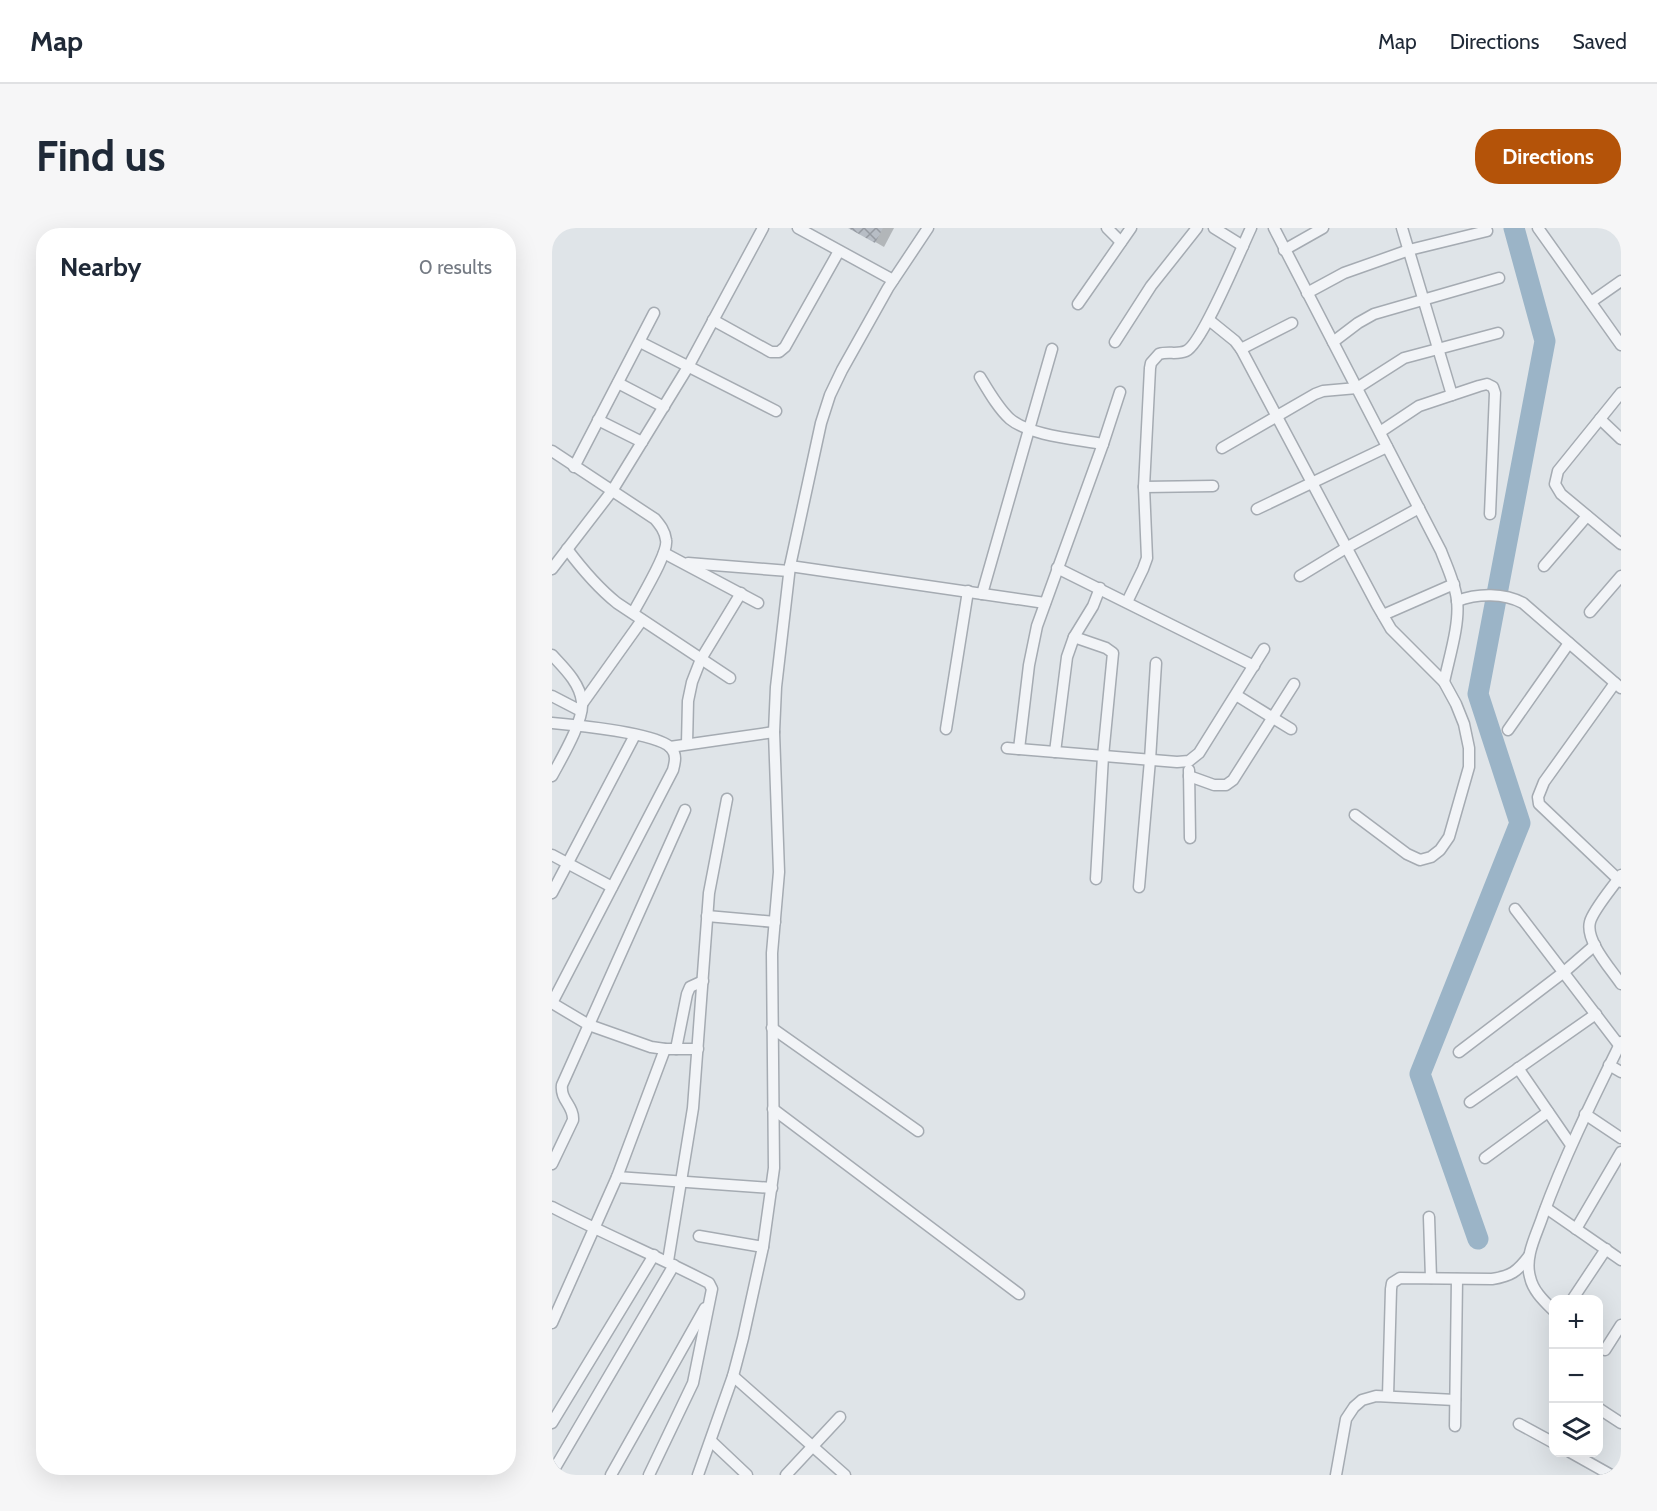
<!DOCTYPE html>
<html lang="en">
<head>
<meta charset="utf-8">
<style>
	:root { --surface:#fff; --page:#f6f6f7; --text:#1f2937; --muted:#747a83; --line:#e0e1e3; --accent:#b45309 }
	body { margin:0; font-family:Cabin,sans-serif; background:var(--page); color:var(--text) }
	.controls { position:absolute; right:18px; bottom:18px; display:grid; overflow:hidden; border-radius:12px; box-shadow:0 6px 24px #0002 }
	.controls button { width:54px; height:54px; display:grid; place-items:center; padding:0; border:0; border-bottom:2px solid var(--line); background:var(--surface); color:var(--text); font:30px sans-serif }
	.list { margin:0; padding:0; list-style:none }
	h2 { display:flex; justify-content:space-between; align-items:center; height:78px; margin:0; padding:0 24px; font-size:26px }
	h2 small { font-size:20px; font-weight:400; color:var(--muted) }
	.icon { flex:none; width:33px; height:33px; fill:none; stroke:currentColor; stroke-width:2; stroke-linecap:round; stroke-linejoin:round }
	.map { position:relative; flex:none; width:1069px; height:1247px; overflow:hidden; border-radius:24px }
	header { display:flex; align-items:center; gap:36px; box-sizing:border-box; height:84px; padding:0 30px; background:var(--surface); border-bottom:2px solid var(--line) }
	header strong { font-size:28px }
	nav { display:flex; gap:33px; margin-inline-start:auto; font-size:21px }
	.intro { display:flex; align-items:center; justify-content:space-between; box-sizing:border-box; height:144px; padding:0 36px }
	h1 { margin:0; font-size:42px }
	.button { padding:15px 27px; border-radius:24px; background:var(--accent); color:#fff; font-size:21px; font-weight:700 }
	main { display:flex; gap:36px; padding:0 36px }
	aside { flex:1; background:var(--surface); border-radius:24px; box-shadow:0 6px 24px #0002 }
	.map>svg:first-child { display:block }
</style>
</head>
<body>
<header>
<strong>Map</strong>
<nav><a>Map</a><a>Directions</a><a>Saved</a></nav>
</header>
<div class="intro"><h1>Find us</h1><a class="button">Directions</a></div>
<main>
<aside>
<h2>Nearby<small>0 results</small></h2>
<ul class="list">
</ul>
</aside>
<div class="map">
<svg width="1069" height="1247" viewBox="0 0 1069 1247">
	<defs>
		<pattern id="building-cross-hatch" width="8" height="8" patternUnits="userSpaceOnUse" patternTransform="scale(1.5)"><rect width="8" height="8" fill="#b7bdc5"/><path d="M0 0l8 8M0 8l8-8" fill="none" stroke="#959aa1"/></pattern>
	</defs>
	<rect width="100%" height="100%" fill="#dfe4e8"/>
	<polygon fill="#0003" points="299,0 342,0 332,19"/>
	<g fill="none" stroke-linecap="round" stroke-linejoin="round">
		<polyline stroke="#9bb4c7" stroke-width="21" points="926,1011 868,846 968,595 926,466 993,113 962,0"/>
	</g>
	<polygon fill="url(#building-cross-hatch)" points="296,0 331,0 323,15"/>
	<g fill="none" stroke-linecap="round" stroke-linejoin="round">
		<defs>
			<g id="street">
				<polyline points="246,0 341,52"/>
				<polyline points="555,0 569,14"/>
				<polyline points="662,0 691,18"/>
				<path d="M722,0l167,323c6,16 14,32 16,49 3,24 -8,58 -13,82"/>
				<polyline points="850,0 900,167"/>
				<polyline points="986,0 1069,117"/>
				<polyline points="732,22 771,0"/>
				<polyline points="755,65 792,45 857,22 935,3"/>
				<polyline points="1039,74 1069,53"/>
				<polyline points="526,76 579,0"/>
				<polyline points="161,92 219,124 227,124 233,119 287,23"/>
				<polyline points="657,92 683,113 689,121 825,377 839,401 892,454 904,476 912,496 917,520 917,539 897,609 888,622 879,629 868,632 855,626 803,587"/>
				<polyline points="88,114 224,183"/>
				<polyline points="563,114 599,58 645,0"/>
				<polyline points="781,114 806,95 822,86 947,50"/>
				<polyline points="689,121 740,95"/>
				<path d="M428,149c9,15 18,31 30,42 21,17 66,20 93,25"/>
				<polyline points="66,155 112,179"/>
				<polyline points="1069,165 1006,243 1003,256 1009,266 1069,316"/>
				<polyline points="1048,191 1069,211"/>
				<polyline points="46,192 90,214"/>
				<polyline points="828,204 867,178 927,158 935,156 941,159 943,165 938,286"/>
				<polyline points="670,220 763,166 771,163 805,160 852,130 946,105"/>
				<path d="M0,223l103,68c5,6 10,12 11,21 3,13 -26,59 -33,73"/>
				<polyline points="22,239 102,85"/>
				<polyline points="592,259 661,258"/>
				<polyline points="705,281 835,219"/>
				<path d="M15,321c15,20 30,38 50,54l113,75"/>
				<polyline points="112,325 206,375"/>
				<polyline points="136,335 237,343"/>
				<polyline points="238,338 493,375"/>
				<polyline points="992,338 1035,288"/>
				<polyline points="505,340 702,438"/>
				<polyline points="0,341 60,263 136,139 211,0"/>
				<polyline points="748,348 794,320 867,280"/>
				<polyline points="430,366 500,121"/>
				<path d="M905,373c21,-8 47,-8 66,2l98,85"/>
				<path d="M575,374l16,-33 4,-11 -3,-71 6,-119 1,-5 8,-9c9,-3 18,1 27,-3 16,-7 55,-102 65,-123"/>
				<polyline points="1038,384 1069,348"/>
				<polyline points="831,387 902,356"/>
				<polyline points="522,409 554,420 561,425 551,528 544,651"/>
				<path d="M0,427c12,13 28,28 30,47 2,19 -21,57 -30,74"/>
				<polyline points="1063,455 992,554 986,569 987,576 1069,654"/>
				<polyline points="684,467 739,501"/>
				<polyline points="0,468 29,483"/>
				<polyline points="30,476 90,392"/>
				<path d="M0,495c22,2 106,10 119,25 6,7 4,14 2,22l-121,233"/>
				<polyline points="394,501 416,363"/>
				<polyline points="956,502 1017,415"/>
				<polyline points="135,516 136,473 140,454 149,431 189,365"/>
				<polyline points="118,519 222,504"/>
				<polyline points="455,520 625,534 637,533 647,525 712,421"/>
				<polyline points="467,521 477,437 485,398 551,216 568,164"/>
				<polyline points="503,524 515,429 522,409 541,378 548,360"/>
				<polyline points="637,542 638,610"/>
				<polyline points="637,548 662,557 674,557 681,552 742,456"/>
				<polyline points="0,627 60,659"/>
				<path d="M1069,647c-8,12 -28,35 -31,47 -5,19 21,47 31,62"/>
				<polyline points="587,659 598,532 604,435"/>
				<polyline points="0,665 83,507"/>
				<polyline points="963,681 1067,817"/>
				<polyline points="155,688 223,694"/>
				<polyline points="0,775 37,797 99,819 113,821 146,821"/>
				<polyline points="220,800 366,903"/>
				<polyline points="124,821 135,766 138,759 151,753"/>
				<polyline points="907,824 1012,744 1043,717"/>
				<polyline points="1057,837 1069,844"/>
				<polyline points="966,840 1019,917"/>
				<polyline points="918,874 1044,786"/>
				<polyline points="221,881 467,1066"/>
				<polyline points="1033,886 1069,910"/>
				<polyline points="933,930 996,884"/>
				<path d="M0,936l21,-44c1,-14 -13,-20 -11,-35l123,-275"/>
				<polyline points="65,949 220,960"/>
				<path d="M0,979c52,27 105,49 157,76l3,6 -19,94 -44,92"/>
				<polyline points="994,980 1069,1032"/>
				<polyline points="877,989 879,1050"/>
				<polyline points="1024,1001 1069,924"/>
				<polyline points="147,1008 211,1019"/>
				<polyline points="116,1033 141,880 157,665 175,571"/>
				<polyline points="1020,1072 1054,1021"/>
				<path d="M1002,1083c-10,-10 -21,-20 -24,-34 -6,-21 7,-43 13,-62 22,-60 50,-116 78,-173"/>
				<polyline points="0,1095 65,949 113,821"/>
				<polyline points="1053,1122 1069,1097"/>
				<polyline points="181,1148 293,1247"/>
				<path d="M836,1168l3,-107 1,-6 8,-5 92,1c19,-3 25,-7 37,-23"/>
				<polyline points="1046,1180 1069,1195"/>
				<polyline points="0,1195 102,1027"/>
				<polyline points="967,1196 1002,1215"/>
				<polyline points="903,1198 905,1051"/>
				<polyline points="159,1213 195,1247"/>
				<polyline points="1018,1224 1059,1247"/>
				<polyline points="0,1245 122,1037"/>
				<polyline points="59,1247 153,1080"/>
				<polyline points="146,1247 181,1148 191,1110 211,1019 222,940 220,725 227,644 222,504 224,459 238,338 269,195 278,167 290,142 336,60 376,0"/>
				<polyline points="234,1247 288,1189"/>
				<polyline points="784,1247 794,1191 802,1179 810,1172 824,1168 903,1172"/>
			</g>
		</defs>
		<use href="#street" stroke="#a5abb2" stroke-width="13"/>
		<use href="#street" stroke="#f2f4f7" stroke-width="10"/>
	</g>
</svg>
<div class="controls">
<button>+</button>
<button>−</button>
<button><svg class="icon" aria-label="layers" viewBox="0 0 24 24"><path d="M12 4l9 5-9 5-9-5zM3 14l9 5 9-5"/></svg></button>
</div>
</div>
</main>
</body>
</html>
